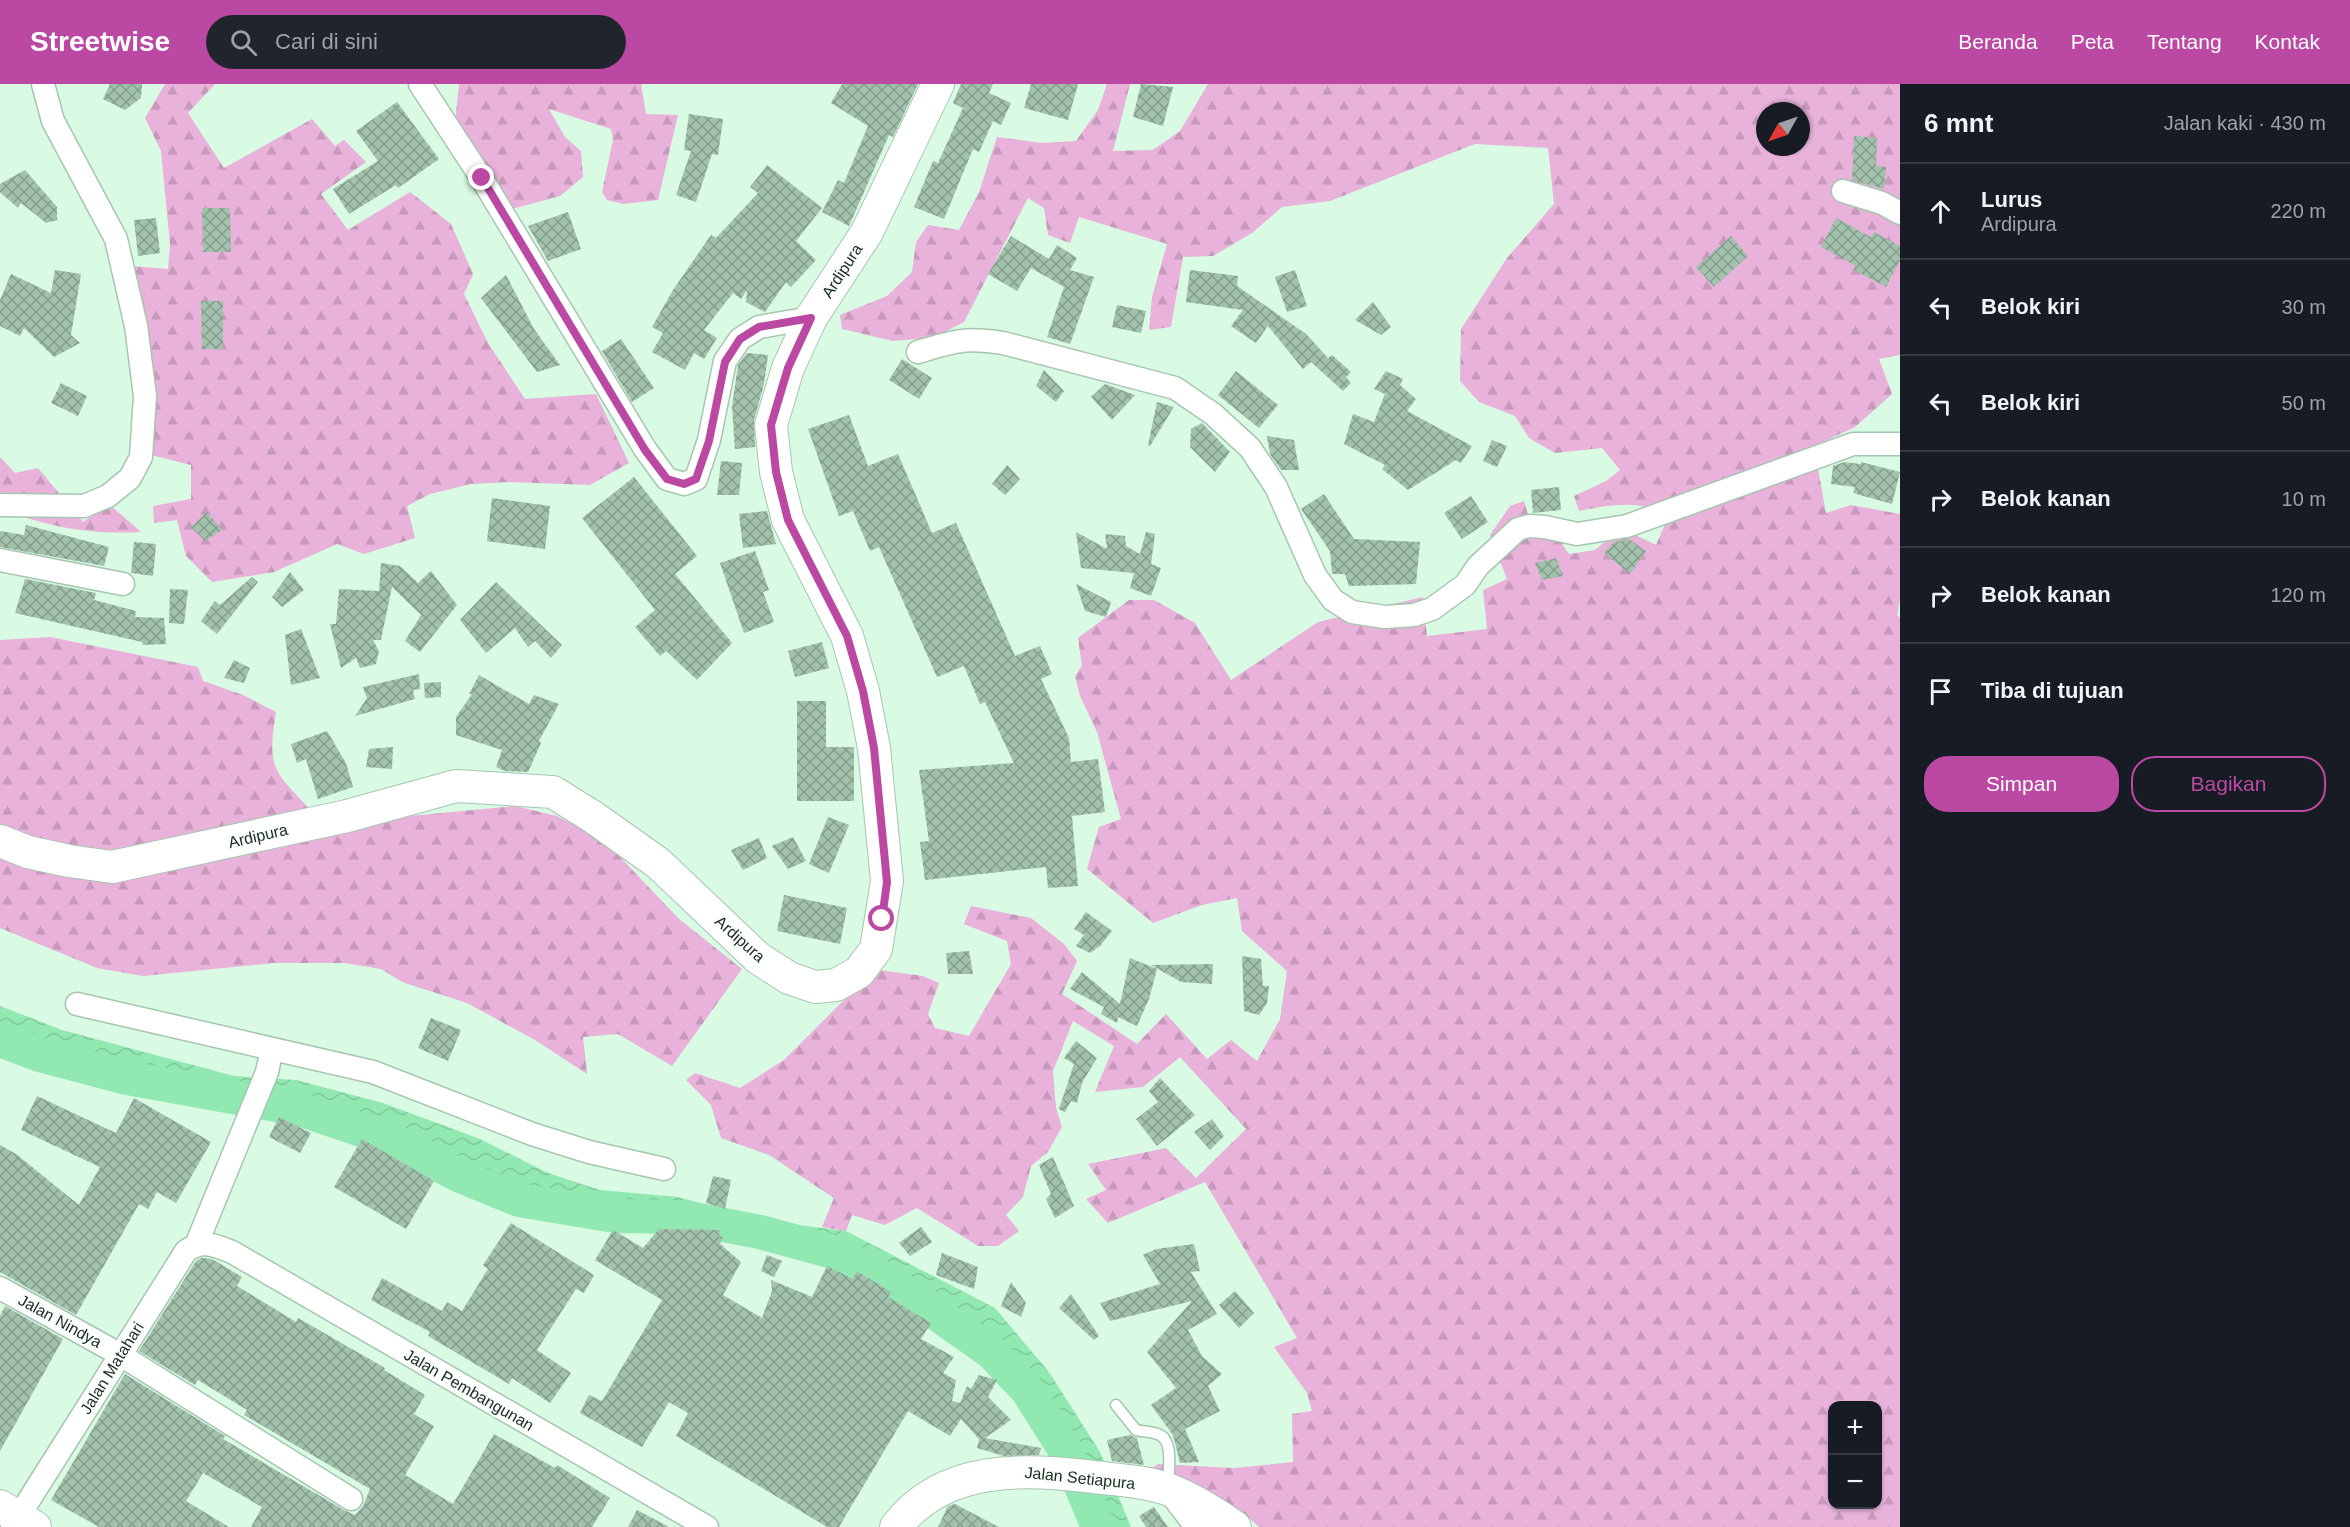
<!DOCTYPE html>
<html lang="id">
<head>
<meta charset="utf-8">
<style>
	:root { --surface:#171b24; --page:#20242c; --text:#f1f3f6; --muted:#9ea1a6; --line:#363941; --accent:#bb49a4 }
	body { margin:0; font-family:Arial,sans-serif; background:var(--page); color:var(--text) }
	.controls { position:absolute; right:18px; bottom:18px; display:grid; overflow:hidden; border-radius:12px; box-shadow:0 2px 4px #0004 }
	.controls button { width:54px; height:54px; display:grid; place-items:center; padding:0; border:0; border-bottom:2px solid var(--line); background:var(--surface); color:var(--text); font:30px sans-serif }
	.compass { position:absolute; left:1756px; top:18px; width:54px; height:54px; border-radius:50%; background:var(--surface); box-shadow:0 2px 4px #0004; rotate:230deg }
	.stop { position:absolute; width:18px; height:18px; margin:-14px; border:4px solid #bb49a4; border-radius:50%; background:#fff }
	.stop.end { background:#bb49a4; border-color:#fff; box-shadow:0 2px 6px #0008 }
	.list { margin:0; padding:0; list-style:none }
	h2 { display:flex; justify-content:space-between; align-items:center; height:78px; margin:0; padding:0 24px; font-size:26px }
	h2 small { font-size:20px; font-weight:400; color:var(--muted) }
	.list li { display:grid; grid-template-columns:39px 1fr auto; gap:18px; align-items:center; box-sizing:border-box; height:96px; padding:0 24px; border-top:2px solid var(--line) }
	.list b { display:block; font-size:22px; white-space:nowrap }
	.list p { margin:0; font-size:20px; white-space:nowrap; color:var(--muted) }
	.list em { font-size:20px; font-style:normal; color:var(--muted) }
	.actions { display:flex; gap:12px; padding:18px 24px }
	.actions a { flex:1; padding:14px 0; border:2px solid var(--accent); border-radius:24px; text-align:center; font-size:21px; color:var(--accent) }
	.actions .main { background:var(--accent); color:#fff }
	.icon { flex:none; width:33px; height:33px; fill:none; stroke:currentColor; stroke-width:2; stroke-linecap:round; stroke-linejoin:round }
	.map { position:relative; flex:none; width:1900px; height:1443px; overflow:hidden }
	header { display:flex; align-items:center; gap:36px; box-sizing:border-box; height:84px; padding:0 30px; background:var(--accent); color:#fff }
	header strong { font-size:28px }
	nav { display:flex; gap:33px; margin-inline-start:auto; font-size:21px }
	.search { width:420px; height:54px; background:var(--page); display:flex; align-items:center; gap:15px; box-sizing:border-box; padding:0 21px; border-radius:33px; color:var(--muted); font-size:22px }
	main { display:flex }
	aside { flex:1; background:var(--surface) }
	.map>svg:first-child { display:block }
</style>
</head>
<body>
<header>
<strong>Streetwise</strong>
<div class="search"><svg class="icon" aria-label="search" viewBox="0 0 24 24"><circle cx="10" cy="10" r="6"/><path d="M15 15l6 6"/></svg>Cari di sini</div>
<nav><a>Beranda</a><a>Peta</a><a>Tentang</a><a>Kontak</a></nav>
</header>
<main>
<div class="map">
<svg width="1900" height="1443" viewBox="0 0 1900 1443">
	<defs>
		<pattern id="forest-firs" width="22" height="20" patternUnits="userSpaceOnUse" patternTransform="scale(1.5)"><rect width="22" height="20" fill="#e8b2da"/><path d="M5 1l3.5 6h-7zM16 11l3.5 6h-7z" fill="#c799bb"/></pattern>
		<pattern id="water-waves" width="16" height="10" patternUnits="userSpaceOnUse" patternTransform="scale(1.5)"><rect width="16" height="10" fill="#91e9b1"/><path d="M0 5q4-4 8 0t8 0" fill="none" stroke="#7dc898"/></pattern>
		<pattern id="building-cross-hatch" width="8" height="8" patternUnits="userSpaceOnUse" patternTransform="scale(1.5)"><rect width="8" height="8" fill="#a3c2ad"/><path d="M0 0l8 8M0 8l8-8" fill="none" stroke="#849e8d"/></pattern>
	</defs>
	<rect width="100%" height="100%" fill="#d9fae3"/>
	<g fill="url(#forest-firs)" fill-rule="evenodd">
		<polygon points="165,0 215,0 188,29 224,84 312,35 335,62 344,56 366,78 321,110 348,146 410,108 451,140 473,190 464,210 488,259 525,315 596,310 629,379 590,401 509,398 471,400 430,410 407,422 415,454 364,470 337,460 274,488 212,498 186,472 177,436 154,439 153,422 191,415 191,381 139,368 131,182 168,185 170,161 161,67 145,34"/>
		<polygon points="459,0 641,0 646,30 678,31 658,116 623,120 607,116 602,108 613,56 611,45 549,25 565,53 581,67 583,93 560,112 512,125 455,38"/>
		<path d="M1107,0h23l-17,67 40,-1 27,-19 28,-47h692v271l-21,4 13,35 -37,33 -41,19 12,67 25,-8 49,9v85l-3,16 3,3v909h-641l-10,-9 -100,-48 9,-6 76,4 59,-6 -1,-48 20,-3 -5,-18 -33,-46 23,-9 -92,-156 -97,41 -22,-24 20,-9 -18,-26 78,-16 30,30 50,-49 -66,-72 -37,30 -48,5 19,-46 -41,-25 -20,50 3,37 6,19 -14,25 -17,14 -8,31 -17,18 13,16 -21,15h-20l-61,-38 -32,17 -33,-10 -6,16 -24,-4 12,-29 -65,-43 -48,-17 -10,-33 -25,-25 9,-7 45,15 44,-28 64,-64 31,-26 44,6 16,7 -11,31 7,14 34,8 42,-72 -4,-23 -43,-17 7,-18 60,12 33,26 13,17 -15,33 75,50 29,-30 41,45 24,-19 26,21 23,-42 7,-48 -45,-40 -5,-33 -35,7 -49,18 -66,-54 12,-42 22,-8 -24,-87 -17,-36 -5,-20 7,-10 -4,-28 51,-38h25l41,23 36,57 87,-58 105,-25 4,39 60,-7 -4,-39 24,-11 -17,-44 20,-29 14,-5 10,33 22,1 13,19 26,-4 26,-22 35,17 13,-30c-30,-15 -58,-11 -90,-4l-5,-15 32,-15 14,-11 -18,-22 -47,5 -26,-15 -14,-22 -36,-14 -19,-21 1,-52 46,-71 47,-54 -6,-56 -73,-4 -145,57 -48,6 -30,26 -39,23 -30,1 -12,70 -22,3 3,-33 15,-53 -88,-27 -9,26 -22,-8 -4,-27 -16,-10 -64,124 -31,16 -40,3 -51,-12 -2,-14 47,-19 25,-24 4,-30 12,-17 31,5 20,-38 18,-55 44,6 35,-2 22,-31zM1765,27h36v36h-36zM1832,1322h46v98h-46z"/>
		<path d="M0,373l15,16 23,-5 45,54 26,-18 32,28c-53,3 -91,-5 -141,-23z"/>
		<path d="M50,553l148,30 5,14 40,14 33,17c-9,56 -3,59 35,98l88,7 116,-11 42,10 46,23 76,80 63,50 -70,97 -54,-32 -35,3 4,37 -52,-34 -68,-37 -65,-21 -21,-13 -36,-6h-72l-130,13 -46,-8 -97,-40v-288z"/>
	</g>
	<polygon fill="url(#water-waves)" points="0,922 62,946 234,992 296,996 383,1019 480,1055 548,1089 600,1106 678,1113 766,1137 846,1147 995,1224 1049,1288 1100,1368 1131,1443 1107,1443 1092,1405 1024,1294 953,1221 885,1183 827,1161 785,1149 672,1127 599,1123 553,1117 390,1048 326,1027 204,1009 122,992 0,943"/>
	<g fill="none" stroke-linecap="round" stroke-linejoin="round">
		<polyline stroke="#91e9b1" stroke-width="34" points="0,956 40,971 127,994 299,1025 396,1058 458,1091 519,1116 615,1132 683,1133 760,1148 841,1170 916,1215 991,1268 1027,1306 1068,1371 1098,1443"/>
	</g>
	<g fill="url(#building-cross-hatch)">
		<polygon points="110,0 142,0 141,14 125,26 103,15"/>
		<polygon points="842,0 918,0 893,53 889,51 849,142 822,128 838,96 844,99 868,42 831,19"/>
		<polygon points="961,0 993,0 989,9 1011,19 1001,41 993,37 979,68 973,65 944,135 914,123 933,77 938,79 963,24 953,19"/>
		<polygon points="1031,0 1078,0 1068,36 1024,24"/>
		<polygon points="1141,0 1173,3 1163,42 1133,33"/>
		<polygon points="397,18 439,75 398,104 396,101 349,130 333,105 378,77 356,47"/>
		<polygon points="689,30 723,35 718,71 712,70 696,118 676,111 691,67 684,66"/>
		<polygon points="1854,52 1877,54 1876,82 1886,83 1884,105 1852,96"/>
		<polygon points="767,81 822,124 796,157 816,176 791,203 786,198 765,228 746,218 747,206 741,215 733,209 704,246 717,254 704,275 694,269 685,286 652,268 663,249 652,243 673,206 711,151 716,154 758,109 750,103"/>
		<polygon points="25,86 57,123 57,136 46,139 21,119 18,124 0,108 0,100"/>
		<polygon points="202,124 230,124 231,168 203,168"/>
		<polygon points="568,128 581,165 548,177 528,142"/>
		<polygon points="156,134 160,169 138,172 134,136"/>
		<polygon points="1836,134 1871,153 1874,148 1900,162 1900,176 1886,203 1854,186 1856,182 1821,163"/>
		<polygon points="1011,152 1049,175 1057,161 1077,174 1070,186 1094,193 1070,260 1047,253 1064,203 1031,184 1017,207 988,190"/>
		<polygon points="1731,152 1748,172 1714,203 1696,183"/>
		<polygon points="55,186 81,190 71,251 80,259 54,273 24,244 20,252 0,242 0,216 11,190 51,209"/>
		<polygon points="1190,186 1238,192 1237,202 1306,250 1328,274 1332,271 1351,288 1346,293 1351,299 1343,307 1311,278 1303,285 1268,242 1256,259 1231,242 1243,226 1186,218"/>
		<polygon points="1295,186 1307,222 1287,228 1275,193"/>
		<polygon points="506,191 534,245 560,281 537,288 481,214"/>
		<polygon points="201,217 223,217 223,265 202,265"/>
		<polygon points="1373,218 1391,243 1381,251 1355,236"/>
		<polygon points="1117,221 1146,227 1141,249 1112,243"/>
		<polygon points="621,255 654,304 632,318 602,267"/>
		<polygon points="747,269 768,271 764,300 754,336 755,363 735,365 732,323 738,281"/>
		<polygon points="902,275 932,294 919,315 889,296"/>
		<polygon points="1044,286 1064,307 1056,318 1036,302"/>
		<polygon points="1236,287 1278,321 1259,344 1218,311"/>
		<polygon points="1386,287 1403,295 1400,301 1416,315 1407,327 1472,362 1461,379 1456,376 1408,406 1382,385 1385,381 1344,360 1353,330 1374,338 1385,310 1374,305"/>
		<polygon points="61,299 87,312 78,332 51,319"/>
		<polygon points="1105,300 1135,311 1112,336 1091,313"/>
		<polygon points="1157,318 1174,323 1150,362 1148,361"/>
		<polygon points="849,331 868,382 898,370 932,449 956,439 1015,572 1040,562 1052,590 1041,595 1069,654 1071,678 1098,675 1105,728 1072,732 1078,802 1048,804 1046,783 925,796 920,758 929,757 919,686 1014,679 985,618 980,620 964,582 937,593 879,463 870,467 853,427 839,432 808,345"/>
		<polygon points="1202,339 1230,368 1215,388 1190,363 1191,345"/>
		<polygon points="1267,352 1294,356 1299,386 1281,386 1270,370"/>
		<polygon points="1492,356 1507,362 1497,383 1483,377"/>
		<polygon points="721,377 742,379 739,411 717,411"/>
		<polygon points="1844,378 1861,380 1861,378 1900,388 1892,420 1853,409 1855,403 1831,400 1833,382"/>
		<polygon points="1007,381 1020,395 1005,411 992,400"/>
		<polygon points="634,393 697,472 675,490 732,559 697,596 666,567 660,572 635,543 655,526 582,434"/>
		<polygon points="1559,403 1561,426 1533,429 1531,406"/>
		<polygon points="1324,410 1354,455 1420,458 1416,500 1349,502 1345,490 1332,490 1330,467 1301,425"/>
		<polygon points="1471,412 1488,438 1462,455 1444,429"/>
		<polygon points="492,414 550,422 545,465 487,457"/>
		<polygon points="767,427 776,460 743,464 739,430"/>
		<polygon points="207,428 222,446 205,457 191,443"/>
		<polygon points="26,441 109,463 104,482 0,463 0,447 24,451"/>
		<polygon points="1076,448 1107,465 1105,450 1125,452 1126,462 1140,470 1146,448 1155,450 1151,480 1161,484 1151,512 1130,504 1134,489 1081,484"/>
		<polygon points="1629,455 1646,467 1630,490 1604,469 1614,458"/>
		<polygon points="134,458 156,460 153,492 131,489"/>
		<polygon points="755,467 769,506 763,508 774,538 744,549 720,479"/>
		<polygon points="1556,474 1563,492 1542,496 1535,479"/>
		<polygon points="381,479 400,482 418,499 431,487 457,521 420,568 405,557 421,531 392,503 381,556 373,556 379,567 376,580 360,584 356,574 341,584 330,540 336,540 339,505 379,507"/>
		<polygon points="290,488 304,506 282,523 272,513"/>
		<polygon points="252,493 258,498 217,550 201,537 215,517 220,521"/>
		<polygon points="25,495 96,509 94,516 136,527 135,533 164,534 166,560 143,561 142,558 15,529"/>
		<polygon points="496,498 562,561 551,574 535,557 528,563 515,544 486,569 460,536"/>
		<polygon points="1076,500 1111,518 1106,533 1085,527"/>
		<polygon points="170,505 188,506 184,540 169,539"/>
		<polygon points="301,545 320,594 291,601 285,551"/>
		<polygon points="822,558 829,584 795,593 788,567"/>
		<polygon points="234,576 250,584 244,599 224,594"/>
		<polygon points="419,590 420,605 413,606 415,615 355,632 367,614 363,603"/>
		<polygon points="479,591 529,620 534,611 559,620 539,657 541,659 528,688 505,687 496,683 502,666 456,651 456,633 472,610 469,610"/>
		<polygon points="441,598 441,613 425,614 424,599"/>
		<polygon points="797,617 826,617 826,663 854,663 854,717 797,717"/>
		<polygon points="327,647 346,679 353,703 318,715 306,675 297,679 291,660"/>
		<polygon points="393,663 392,685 366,683 369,665"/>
		<polygon points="828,733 849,741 829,789 809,780"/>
		<polygon points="793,753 806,777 788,785 772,762"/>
		<polygon points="759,754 767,774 743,786 731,766"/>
		<polygon points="784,811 847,824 840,860 777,847"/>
		<polygon points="1086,828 1112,847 1100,862 1090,869 1076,862 1084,851 1074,845"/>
		<polygon points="969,867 973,890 948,890 946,869"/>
		<polygon points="1242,872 1261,875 1263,902 1269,902 1267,919 1259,931 1244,927"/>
		<polygon points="1130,874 1157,885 1149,915 1137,942 1118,933 1117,939 1101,930 1104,923 1070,905 1082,888 1120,920"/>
		<polygon points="1213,880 1212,900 1181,898 1151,881"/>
		<polygon points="431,934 461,946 448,977 418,964"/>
		<polygon points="1076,957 1097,974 1082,999 1077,1019 1071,1017 1065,1028 1059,1025 1074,980 1064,974"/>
		<polygon points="1160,994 1195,1031 1157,1062 1136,1035 1158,1018 1149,1007"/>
		<polygon points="37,1012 116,1049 134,1014 211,1058 176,1119 157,1108 148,1125 139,1120 76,1231 0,1188 0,1061 16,1070 79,1121 100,1083 21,1046"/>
		<polygon points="279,1033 311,1049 300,1069 269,1053"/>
		<polygon points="1212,1035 1224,1052 1210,1066 1194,1048"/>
		<polygon points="362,1055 434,1097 406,1145 334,1103"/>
		<polygon points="1053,1073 1074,1122 1055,1134 1046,1115 1051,1110 1039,1081"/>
		<polygon points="713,1092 731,1096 725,1125 706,1119"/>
		<polygon points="511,1139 594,1191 584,1209 576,1205 537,1266 571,1289 550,1319 512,1294 509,1300 428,1252 430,1248 371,1216 382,1194 442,1227 447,1218 462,1227 488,1185 483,1181"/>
		<polygon points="921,1143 932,1158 910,1172 899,1159"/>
		<polygon points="659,1145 720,1146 719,1152 723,1153 720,1160 741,1178 723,1211 762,1234 772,1207 771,1196 812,1213 827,1182 853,1195 857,1187 891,1208 888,1213 931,1239 921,1255 954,1273 943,1289 956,1296 952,1317 960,1319 967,1302 971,1305 979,1291 997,1296 988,1313 1011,1336 985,1354 1041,1364 1039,1371 1004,1372 977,1364 979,1355 961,1335 950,1352 908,1327 839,1443 827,1443 676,1352 688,1329 669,1318 642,1363 580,1329 589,1311 602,1317 662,1216 595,1176 613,1146 643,1164"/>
		<polygon points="1194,1160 1200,1187 1191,1188 1217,1230 1188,1246 1202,1272 1222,1290 1208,1302 1220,1327 1185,1345 1199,1378 1180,1379 1173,1351 1151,1321 1176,1304 1147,1268 1192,1217 1110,1237 1100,1219 1160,1200 1143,1171 1156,1165"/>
		<polygon points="942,1169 978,1183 974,1205 936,1191"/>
		<polygon points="767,1171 782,1177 774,1193 761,1187"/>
		<polygon points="201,1174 212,1175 242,1193 237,1202 296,1238 298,1234 385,1284 384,1286 425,1311 414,1330 434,1342 405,1391 453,1420 494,1350 555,1384 557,1381 610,1414 592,1443 251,1443 262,1423 203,1389 186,1417 229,1443 99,1443 51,1416 125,1290 225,1352 223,1355 344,1426 355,1431 363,1422 370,1405 244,1331 247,1326 198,1296 195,1301 139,1267 196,1177"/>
		<polygon points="1011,1198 1026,1219 1021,1233 1001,1222"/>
		<polygon points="1235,1207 1254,1229 1239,1244 1219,1221"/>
		<polygon points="1071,1210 1099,1252 1094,1256 1059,1224"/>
		<polygon points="5,1222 63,1255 0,1367 0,1232"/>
		<polygon points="1130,1351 1137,1354 1144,1381 1112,1377 1107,1356"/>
		<polygon points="955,1420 999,1443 938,1443 948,1422"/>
		<polygon points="1154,1423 1168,1443 1146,1443 1139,1432"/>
		<polygon points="637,1426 669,1443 628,1443"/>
	</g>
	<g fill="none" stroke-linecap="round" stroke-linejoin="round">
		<defs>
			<path id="lane" d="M1116,1321l20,25c7,2 17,1 24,5 14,7 8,37 8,51"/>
			<g id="street">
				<polyline points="420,0 482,95 645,365 667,395 684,400 696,395 709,356 725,277 740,255 759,243 811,234"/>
				<polyline points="1843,107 1882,119 1900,129"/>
				<path d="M918,268c37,-11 46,-15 85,-9l172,45 38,26 37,34 26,39 39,88 18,25 19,12 33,5 29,-2 18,-6 33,-24 13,-19 40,-37 11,-3 16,1 32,7 50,-8 226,-82h47"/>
				<polyline points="0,421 84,422 108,412 130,394 141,373 145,312 136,242 116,155 53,37 43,0"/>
				<polyline points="0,476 123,500"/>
				<polyline points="77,920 373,988 532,1050 589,1068 664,1085"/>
				<polyline points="197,1159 267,988 272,965"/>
				<polyline points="0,1204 119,1270 351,1415"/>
				<polyline points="1168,1406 1196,1443"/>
				<path d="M12,1443l174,-276c16,-12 28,-6 46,1l475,275"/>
			</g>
			<g id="secondary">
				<polyline points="0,757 28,768 69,777 112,783 347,732 456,702 553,708 593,733 658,779 758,874 789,894 815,903 836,901 859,888 876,865 887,797 874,664 863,607 847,552 788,436 776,388 771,341 788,284 811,234 867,148 938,0"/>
				<polyline points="0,1422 35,1443"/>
				<path d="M896,1443c48,-63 128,-58 198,-50 24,3 50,4 73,12 23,8 48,24 68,38"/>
			</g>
		</defs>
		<use href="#lane" stroke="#a6c6b0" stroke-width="13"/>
		<use href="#street" stroke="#a6c6b0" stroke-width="25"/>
		<use href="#secondary" stroke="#a6c6b0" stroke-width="34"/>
		<use href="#lane" stroke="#fff" stroke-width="10"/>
		<use href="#street" stroke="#fff" stroke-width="22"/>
		<use href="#secondary" stroke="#fff" stroke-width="32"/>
	</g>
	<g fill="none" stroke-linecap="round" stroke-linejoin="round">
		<polyline stroke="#bb49a4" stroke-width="8" points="482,94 645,366 667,395 684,400 696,395 709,357 725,278 740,255 759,243 811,234 788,284 771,341 776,388 788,436 847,552 863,607 874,664 887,798 882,835"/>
	</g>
	<g text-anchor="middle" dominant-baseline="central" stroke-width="4.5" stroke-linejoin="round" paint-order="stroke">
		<g font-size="16" fill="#212d25" stroke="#f9fffa">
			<text transform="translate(842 187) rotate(-57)">Ardipura</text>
			<text transform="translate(258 752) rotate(-13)">Ardipura</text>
			<text transform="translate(740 855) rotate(42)">Ardipura</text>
			<text transform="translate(60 1237) rotate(29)">Jalan Nindya</text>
			<text transform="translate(112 1284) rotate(-58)">Jalan Matahari</text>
			<text transform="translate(469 1306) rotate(30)">Jalan Pembangunan</text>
			<text transform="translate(1080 1394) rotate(6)">Jalan Setiapura</text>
		</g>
	</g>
</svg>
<div class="controls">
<button>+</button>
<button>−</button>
</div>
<svg class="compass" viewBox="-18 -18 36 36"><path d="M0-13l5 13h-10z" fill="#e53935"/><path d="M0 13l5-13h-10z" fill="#9ea1a6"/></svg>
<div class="stop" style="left:882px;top:835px"></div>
<div class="stop end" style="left:482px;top:94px"></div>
</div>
<aside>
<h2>6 mnt<small>Jalan kaki · 430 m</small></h2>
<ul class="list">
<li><svg class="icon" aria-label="ahead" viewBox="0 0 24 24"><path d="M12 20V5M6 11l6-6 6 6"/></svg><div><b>Lurus</b><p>Ardipura</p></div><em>220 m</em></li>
<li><svg class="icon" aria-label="left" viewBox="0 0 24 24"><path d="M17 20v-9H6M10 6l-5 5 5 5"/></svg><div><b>Belok kiri</b></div><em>30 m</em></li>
<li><svg class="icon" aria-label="left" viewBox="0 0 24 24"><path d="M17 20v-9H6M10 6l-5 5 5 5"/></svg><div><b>Belok kiri</b></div><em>50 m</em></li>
<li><svg class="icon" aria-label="right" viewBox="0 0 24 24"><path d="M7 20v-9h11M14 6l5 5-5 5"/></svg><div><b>Belok kanan</b></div><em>10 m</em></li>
<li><svg class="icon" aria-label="right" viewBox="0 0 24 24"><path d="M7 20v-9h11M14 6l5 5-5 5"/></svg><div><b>Belok kanan</b></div><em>120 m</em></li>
<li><svg class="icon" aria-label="arrive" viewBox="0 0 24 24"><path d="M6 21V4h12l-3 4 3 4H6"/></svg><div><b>Tiba di tujuan</b></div></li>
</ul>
<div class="actions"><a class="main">Simpan</a><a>Bagikan</a></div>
</aside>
</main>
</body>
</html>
